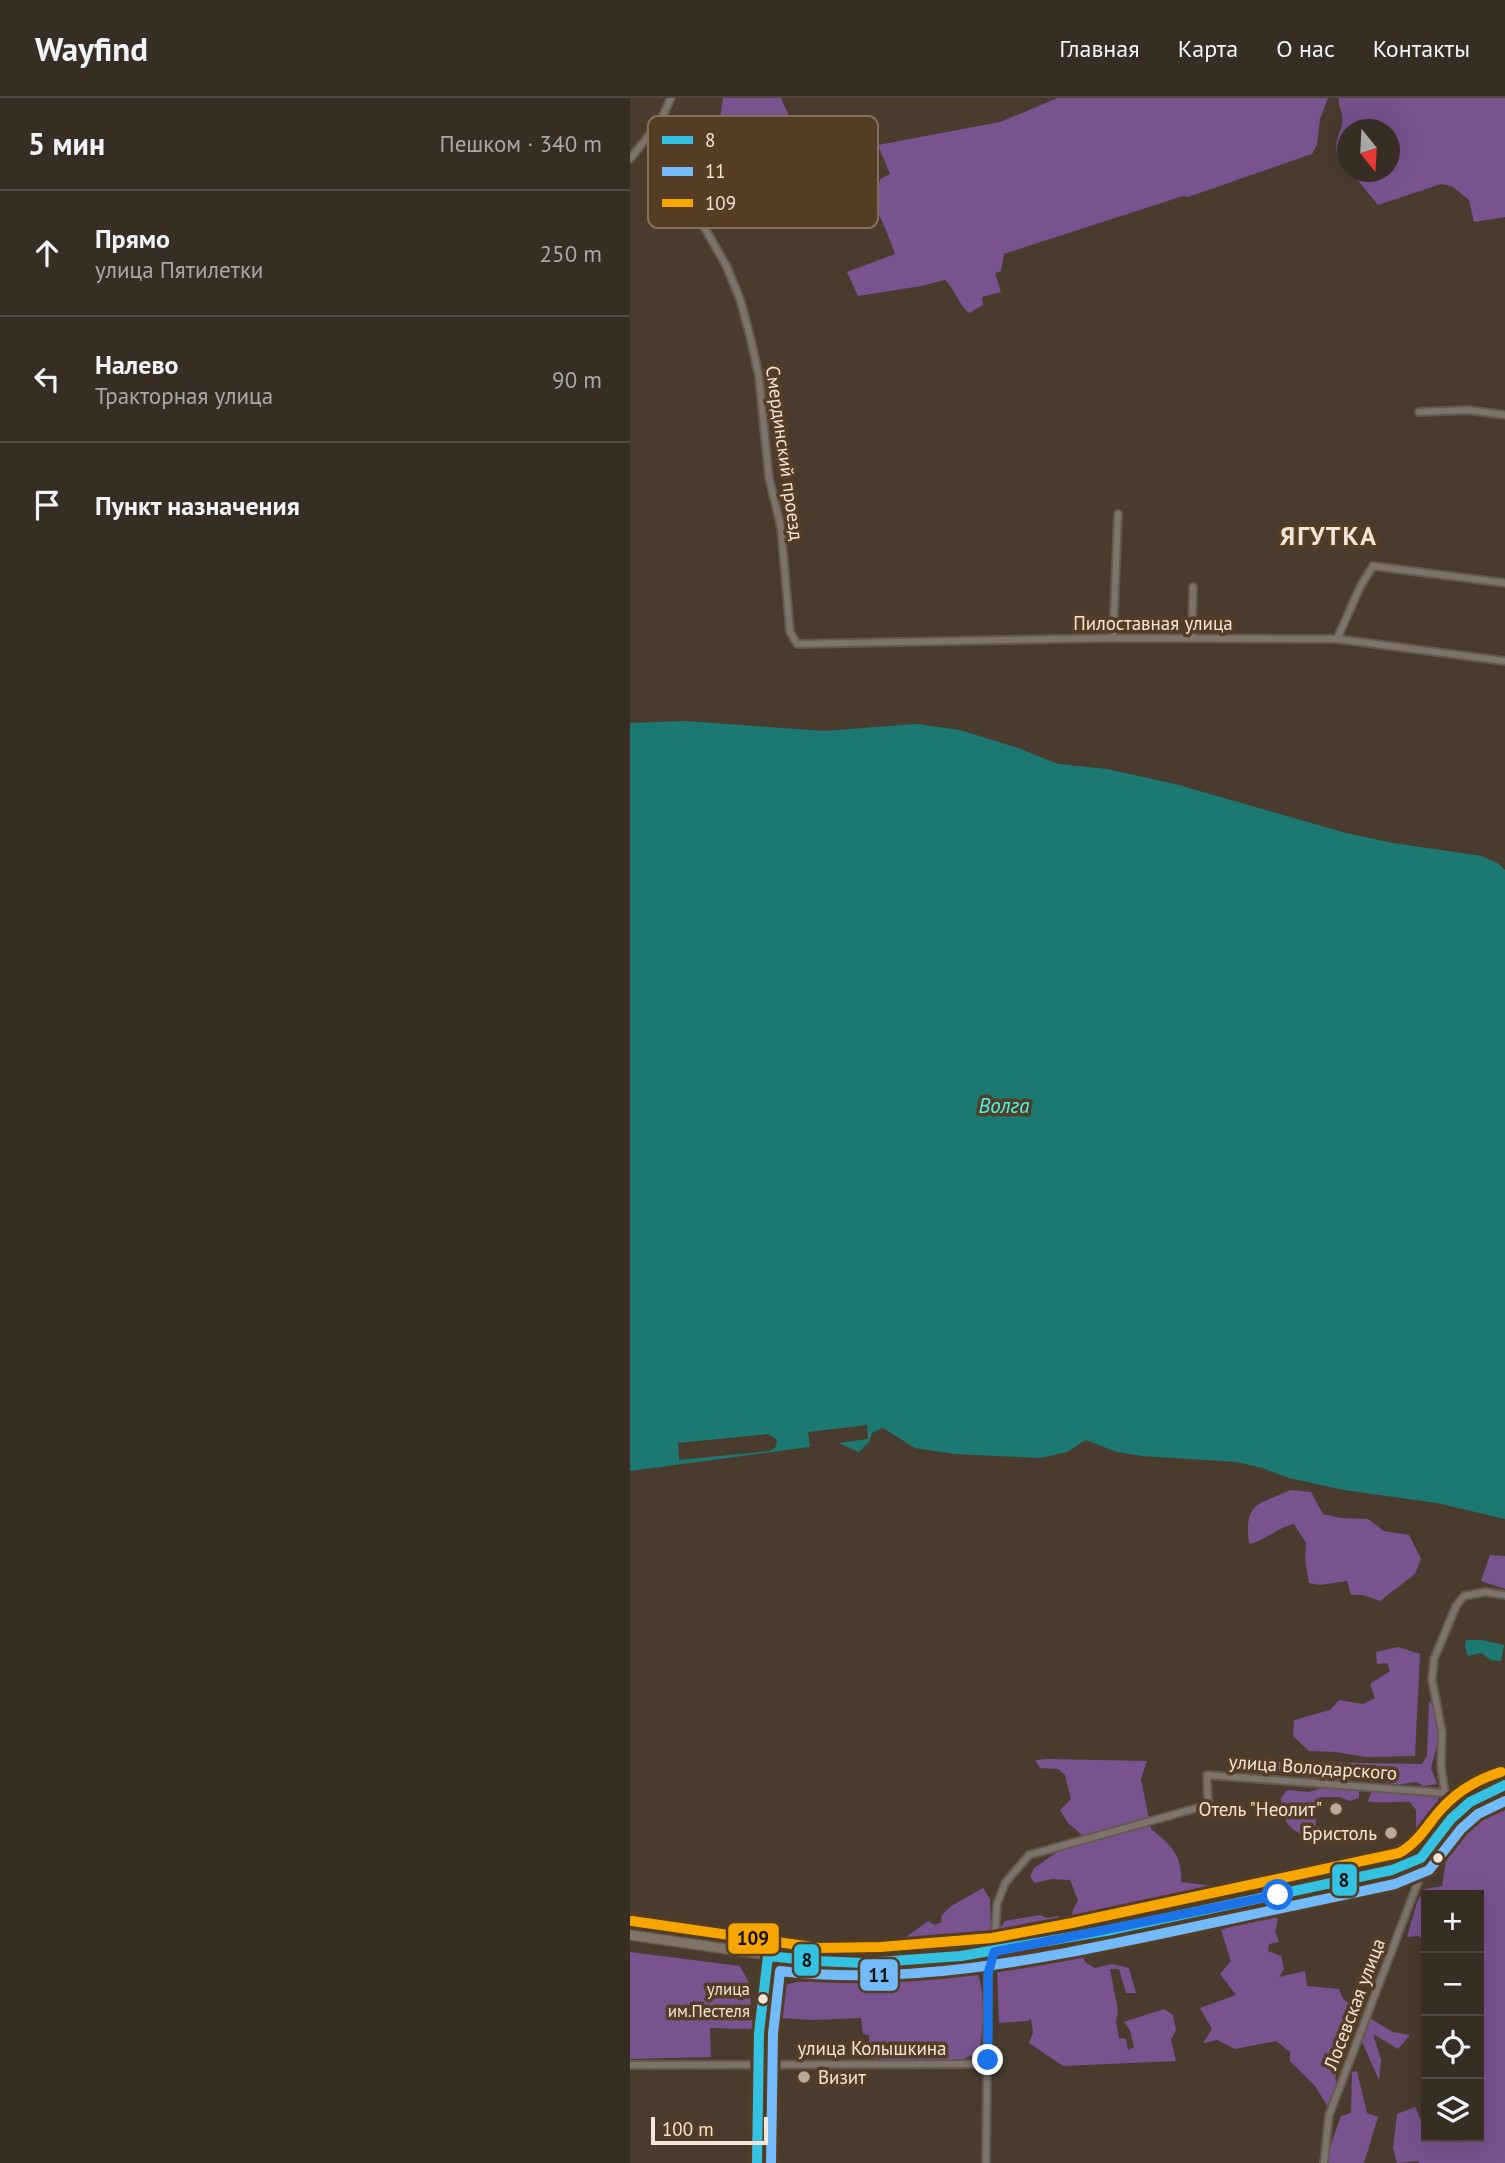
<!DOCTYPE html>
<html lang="ru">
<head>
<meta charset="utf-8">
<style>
	:root { --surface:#372d23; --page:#3e352b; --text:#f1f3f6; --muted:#aaa8a6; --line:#514941 }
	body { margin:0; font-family:"PT Sans",sans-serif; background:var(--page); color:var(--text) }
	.controls { position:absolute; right:21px; bottom:21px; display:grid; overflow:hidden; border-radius:0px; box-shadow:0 7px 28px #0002 }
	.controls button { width:63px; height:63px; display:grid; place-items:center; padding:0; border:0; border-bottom:2px solid var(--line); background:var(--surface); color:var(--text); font:35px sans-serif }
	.compass { position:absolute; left:707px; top:21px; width:63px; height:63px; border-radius:50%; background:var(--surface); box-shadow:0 7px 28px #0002; rotate:162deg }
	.scale { position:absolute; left:21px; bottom:18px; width:117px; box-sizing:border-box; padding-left:7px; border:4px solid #f3e5d7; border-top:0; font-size:19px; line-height:24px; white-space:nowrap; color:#f3e5d7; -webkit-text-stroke:5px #543d24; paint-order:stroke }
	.stop { position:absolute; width:21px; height:21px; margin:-16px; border:5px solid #1a73e8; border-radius:50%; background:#fff }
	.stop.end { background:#1a73e8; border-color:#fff; box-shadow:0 2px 7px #0008 }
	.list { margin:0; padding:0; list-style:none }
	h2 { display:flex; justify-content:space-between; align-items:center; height:91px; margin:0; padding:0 28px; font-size:30px }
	h2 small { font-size:23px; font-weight:400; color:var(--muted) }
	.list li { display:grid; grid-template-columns:46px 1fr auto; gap:21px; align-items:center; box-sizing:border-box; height:126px; padding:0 28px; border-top:2px solid var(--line) }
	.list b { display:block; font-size:26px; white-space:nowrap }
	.list p { margin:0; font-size:23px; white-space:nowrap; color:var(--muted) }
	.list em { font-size:23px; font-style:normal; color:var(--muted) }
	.icon { flex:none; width:38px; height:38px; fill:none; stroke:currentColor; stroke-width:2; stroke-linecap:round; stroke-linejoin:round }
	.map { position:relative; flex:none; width:875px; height:2065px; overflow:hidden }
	header { display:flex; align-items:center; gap:42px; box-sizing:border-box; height:98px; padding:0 35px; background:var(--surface); border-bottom:2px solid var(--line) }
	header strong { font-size:33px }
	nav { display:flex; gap:38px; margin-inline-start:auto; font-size:24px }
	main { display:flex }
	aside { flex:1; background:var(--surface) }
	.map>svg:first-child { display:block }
</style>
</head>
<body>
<header>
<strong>Wayfind</strong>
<nav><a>Главная</a><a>Карта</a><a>О нас</a><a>Контакты</a></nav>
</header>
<main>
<aside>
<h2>5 мин<small>Пешком · 340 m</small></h2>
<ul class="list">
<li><svg class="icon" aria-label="ahead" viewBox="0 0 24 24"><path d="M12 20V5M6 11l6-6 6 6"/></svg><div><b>Прямо</b><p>улица Пятилетки</p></div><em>250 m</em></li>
<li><svg class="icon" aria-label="left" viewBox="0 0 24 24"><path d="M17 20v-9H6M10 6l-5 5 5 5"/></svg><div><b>Налево</b><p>Тракторная улица</p></div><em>90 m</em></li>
<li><svg class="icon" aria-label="arrive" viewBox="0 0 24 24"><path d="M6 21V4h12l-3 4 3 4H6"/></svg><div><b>Пункт назначения</b></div></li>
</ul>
</aside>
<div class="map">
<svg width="875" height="2065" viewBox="0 0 875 2065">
	<rect width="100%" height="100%" fill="#493c2f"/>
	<g fill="#785390">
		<polygon points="93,0 151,0 162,25 149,30 160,62 171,60 180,81 175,84 152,81 139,69 115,67 85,57"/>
		<path d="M428,0h270l-8,21 -3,26 -5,9 -124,43 -5,-1 -179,58 -3,17 -6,2 6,19 -19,5 1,8 -14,8c-11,-9 -14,-24 -24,-33l-24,6 -63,10 -11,-24 48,-18c-8,-24 -19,-45 -28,-68l13,-4v-3l10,-5 -12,-29 122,-23z"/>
		<path d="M709,0h166v119l-31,5 -5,-22 -16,-13 -7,-2 -5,-1 -63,21 -27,-33h39v-42h-42l-1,37 -5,-7 -3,1c-8,-24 6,-30 3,-46 -1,-7 -4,-9 -3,-17z"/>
		<path d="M661,1392l20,2 12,22 17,4 28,1 16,12 25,4 12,24 -6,15 -35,27 -17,-6h-12l-4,-14 -27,4 -11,-2 -4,-24 1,-16 -12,-19c-21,5 -26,16 -45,20 -5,-42 8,-39 42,-54z"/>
		<polygon points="860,1457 875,1458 875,1491 851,1483"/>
		<polygon points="768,1549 790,1556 785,1658 735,1659 706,1654 679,1653 663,1638 664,1622 700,1612 709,1602 733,1606 745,1600 740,1586 760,1573 757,1565 747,1566 746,1554"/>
		<polygon points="799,1603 804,1607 809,1640 801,1670 807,1686 794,1688 786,1684 765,1687 752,1683 741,1684 731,1679 713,1683 699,1682 656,1676 645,1670 630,1671 616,1676 612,1669 614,1663 792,1666 797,1658"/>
		<path d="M417,1661l100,2 -6,18 10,50c19,15 32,27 30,53l49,6 -2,7 -150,32 -7,-6 2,-11 5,-10 -8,-20 -18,-1 -17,4 -5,-6 4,-9 48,-33 -14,-12 -8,-13 11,-11 -6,-24 -7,-6 -18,-1 -5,-8z"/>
		<path d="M692,1690l37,2v8l-9,3 -11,-4h-19l-7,7 3,10 -1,20 -7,4c-22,-11 -24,-15 -27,-40l6,-8 22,2z"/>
		<path d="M759,1693l21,4 29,1c-4,16 -8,29 -23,38v-24l-6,-8c-11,-1 -34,2 -42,-1l3,-9z"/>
		<polygon points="875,1708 875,2065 789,2065 788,2063 767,2065 763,2050 767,2016 785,2009 792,2025 796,2026 796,2039 849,2039 849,1797 796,1797 796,1848 789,1838 777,1839 787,1804 795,1791 812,1788 816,1762 822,1752 855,1717"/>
		<polygon points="353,1790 360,1801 361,1844 277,1849 271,1843 298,1823 305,1827 312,1824 311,1818 321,1808"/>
		<polygon points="640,1811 648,1821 645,1833 649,1844 639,1846 638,1853 651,1858 654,1871 649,1879 675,1873 677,1888 709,1891 713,1901 730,1912 705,1980 707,1985 698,2009 685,1988 660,1963 660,1954 646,1943 605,1951 587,1942 573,1945 582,1931 570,1910 606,1897 590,1876 601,1863 591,1832"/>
		<path d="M410,1817l7,3 11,-2 5,6v9l-61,11c-6,-8 -2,-14 3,-21z"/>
		<polygon points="441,1846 448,1851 456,1865 465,1870 482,1866 499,1870 506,1895 496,1895 489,1871 480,1871 488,1913 486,1924 489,1940 496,1941 498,1952 504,1949 500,1932 494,1924 534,1911 543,1917 546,1932 541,1942 546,1963 433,1968 399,1945 403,1934 401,1921 397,1923 369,1925 367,1869 370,1858"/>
		<polygon points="0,1854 110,1868 119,1885 123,1931 80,1930 81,1959 0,1961"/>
		<path d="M323,1874l25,3c7,16 5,60 1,77l-20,9h-69l-20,-3 -1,-23 -6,-1 -2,-16 -47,2 -35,-2 -5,-10 1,-20 21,-6z"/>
		<polygon points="741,1921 763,1934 780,1937 768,1951 743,1936 751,1962 749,1982 732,1944"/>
		<polygon points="727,1973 737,2015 748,2019 734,2065 698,2065 699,2052 711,2018 721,2015 722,1974"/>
	</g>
	<g fill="#1c7972">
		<polygon points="55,623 194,633 286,626 330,632 388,650 428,666 477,671 545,686 716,735 763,745 852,758 869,766 875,772 875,1421 807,1405 714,1392 659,1380 632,1370 607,1364 512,1358 487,1354 456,1342 437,1354 410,1360 325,1356 285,1350 253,1330 242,1335 239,1344 229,1354 209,1345 0,1373 0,625"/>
		<polygon points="836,1542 851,1542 874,1547 871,1563 861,1562 851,1555 838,1558 835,1549"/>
	</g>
	<g fill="#493c2f">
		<polygon points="237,1327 238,1341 180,1349 178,1334"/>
		<polygon points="138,1336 146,1341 147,1345 145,1350 139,1353 49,1362 48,1345"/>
	</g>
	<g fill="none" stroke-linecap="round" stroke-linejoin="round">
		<defs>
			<g id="street">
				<polyline points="31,22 28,38 33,58 96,167 110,201 121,242 129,279 139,380 151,429 160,534 167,546 483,540 707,541 875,563"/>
				<polyline points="0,61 31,22 41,0"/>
				<polyline points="789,314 838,312 875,317"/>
				<polyline points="483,540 488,416"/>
				<polyline points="562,540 563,489"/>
				<polyline points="707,541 730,489 743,468 875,485"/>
				<polyline points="840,1704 815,1695 811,1669 812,1634 802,1582 804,1561 826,1508 834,1498 855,1494 875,1497"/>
				<polyline points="0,1967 358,1966"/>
				<polyline points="356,2065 358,1876 364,1854 367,1806 375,1785 399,1757 578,1707 577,1677 815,1695"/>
				<polyline points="694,2065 699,2017 788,1784 791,1760"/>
			</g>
			<g id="secondary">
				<path d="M0,1837l188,27 63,-1 113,-9 81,-15 329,-71c26,-12 31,-29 50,-50 13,-15 31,-25 51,-31"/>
				<path d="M127,2065c1,-69 -2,-139 11,-207"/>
			</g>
		</defs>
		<use href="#street" stroke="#64594d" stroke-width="10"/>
		<use href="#secondary" stroke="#64594d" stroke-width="12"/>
		<use href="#street" stroke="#7e736a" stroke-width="6"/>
		<use href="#secondary" stroke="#80736a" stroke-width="9"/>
		<defs>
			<polyline id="bus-1" points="127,2065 129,1935 138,1858 186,1863 234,1865 331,1858 476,1833 762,1772 791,1760 821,1721 840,1704 875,1687"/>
			<path id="bus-2" d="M141,2065l2,-129 7,-63c128,15 255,-11 380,-37 79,-17 157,-33 235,-50l34,-14 32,-41 17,-15 27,-13"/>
			<path id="bus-3" d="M2,1823l187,27 61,-1 112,-9 80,-15 327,-70c17,-9 26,-24 38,-39 17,-21 38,-34 64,-42"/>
		</defs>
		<use href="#bus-1" stroke="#543d24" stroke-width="16"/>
		<use href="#bus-2" stroke="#543d24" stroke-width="16"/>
		<use href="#bus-3" stroke="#543d24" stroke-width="16"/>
		<use href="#bus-1" stroke="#33c2e2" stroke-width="10"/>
		<use href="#bus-2" stroke="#73baf8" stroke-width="10"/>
		<use href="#bus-3" stroke="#f7a600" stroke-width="10"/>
	</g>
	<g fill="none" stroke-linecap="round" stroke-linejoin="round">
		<polyline stroke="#1a73e8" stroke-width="9" points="358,1962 358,1876 364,1854 648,1797"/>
	</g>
	<g fill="#b8aa9c" stroke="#543d24" stroke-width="2.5">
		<circle cx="706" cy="1711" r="7"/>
		<circle cx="761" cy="1735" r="7"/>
		<circle cx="174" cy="1979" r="7"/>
	</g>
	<g fill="#f3e5d7" stroke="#543d24" stroke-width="2.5">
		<circle cx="808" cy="1760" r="6"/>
		<circle cx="133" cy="1901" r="6"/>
	</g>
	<g text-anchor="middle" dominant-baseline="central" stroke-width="7" stroke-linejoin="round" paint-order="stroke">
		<g font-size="17" fill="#f3e5d7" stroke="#543d24" text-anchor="end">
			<text x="120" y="1891">улица<tspan x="120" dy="22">им.Пестеля</tspan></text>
		</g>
		<g font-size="19" fill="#f3e5d7" stroke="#543d24">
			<text transform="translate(155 355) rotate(82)">Смердинский проезд</text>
			<text x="523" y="525">Пилоставная улица</text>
			<text transform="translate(683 1669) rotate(4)">улица Володарского</text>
			<text transform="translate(724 1906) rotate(-69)">Лосевская улица</text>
			<text x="242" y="1950">улица Колышкина</text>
		</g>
		<g font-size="19" fill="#f3e5d7" stroke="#543d24" text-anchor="end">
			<text x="692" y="1711">Отель "Неолит"</text>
			<text x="747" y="1735">Бристоль</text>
			<text x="188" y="1979" text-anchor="start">Визит</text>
		</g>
		<g font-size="21" font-style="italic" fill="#42f8ed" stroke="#543d24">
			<text x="374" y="1007">Волга</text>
		</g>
		<g font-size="26" font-weight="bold" letter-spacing="2" fill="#f3e5d7" stroke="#543d24">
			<text x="699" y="437">ЯГУТКА</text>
		</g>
	</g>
	<rect x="18" y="18" width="230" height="112" rx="10" fill="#543d24" stroke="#846f5a" stroke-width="2"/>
	<rect x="32" y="38" width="31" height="8" fill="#33c2e2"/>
	<rect x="32" y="69" width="31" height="9" fill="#73baf8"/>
	<rect x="32" y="101" width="31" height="8" fill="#f7a600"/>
	<g font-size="19" fill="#f3e5d7">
		<text x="75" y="49">8</text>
		<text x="75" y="80">11</text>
		<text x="75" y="112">109</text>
	</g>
	<g stroke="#543d24" stroke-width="2.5">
		<rect x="701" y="1765" width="27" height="34" rx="7" fill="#33c2e2"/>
		<rect x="97" y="1824" width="53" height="33" rx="7" fill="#f7a600"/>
		<rect x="163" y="1845" width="27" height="34" rx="7" fill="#33c2e2"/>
		<rect x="229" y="1860" width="40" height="34" rx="7" fill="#73baf8"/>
	</g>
	<g font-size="19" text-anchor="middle" font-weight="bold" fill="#111">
		<text x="714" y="1789">8</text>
		<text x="123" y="1847">109</text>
		<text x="177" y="1869">8</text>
		<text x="249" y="1884">11</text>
	</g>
</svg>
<div class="controls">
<button>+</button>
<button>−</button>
<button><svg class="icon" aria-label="locate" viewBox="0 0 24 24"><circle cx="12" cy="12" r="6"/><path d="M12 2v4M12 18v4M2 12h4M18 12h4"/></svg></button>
<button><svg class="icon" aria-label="layers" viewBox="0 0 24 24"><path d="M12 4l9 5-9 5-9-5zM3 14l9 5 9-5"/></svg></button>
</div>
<svg class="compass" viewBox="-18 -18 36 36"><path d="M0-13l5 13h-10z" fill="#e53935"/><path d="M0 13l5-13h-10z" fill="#aaa8a6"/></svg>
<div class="scale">100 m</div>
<div class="stop" style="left:648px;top:1797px"></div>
<div class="stop end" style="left:358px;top:1962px"></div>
</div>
</main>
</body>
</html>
